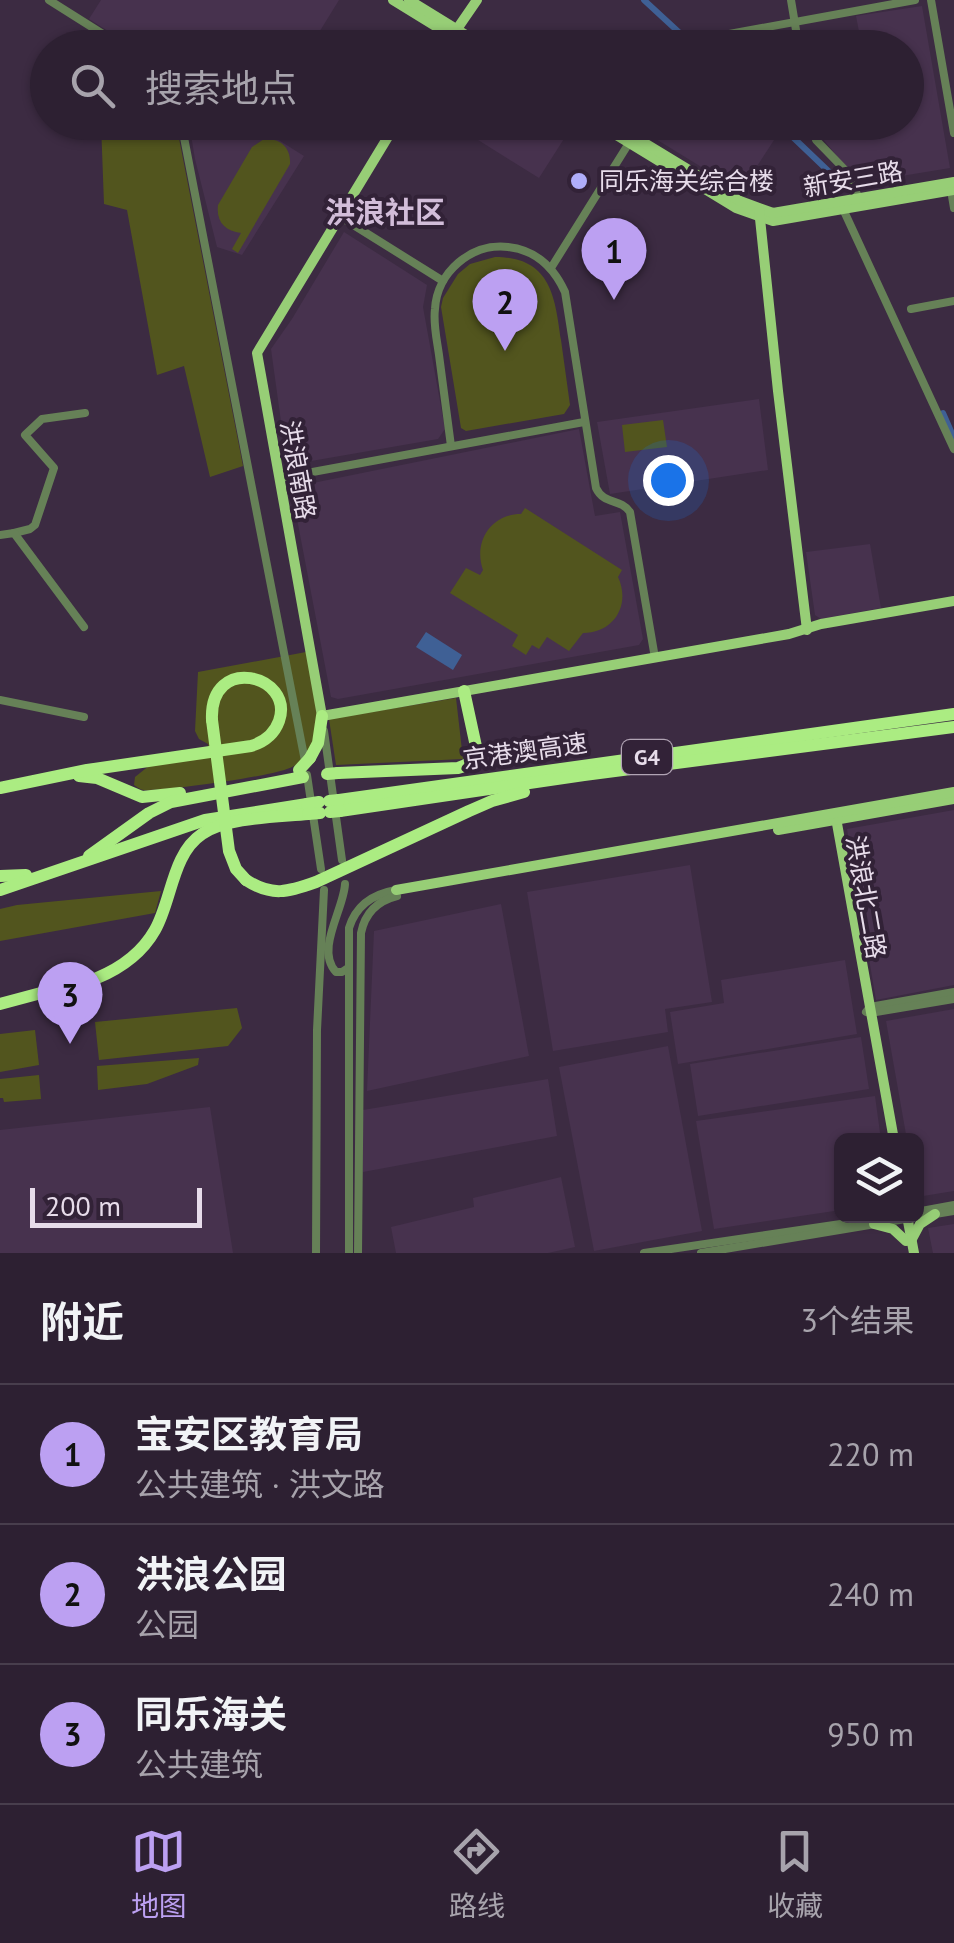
<!DOCTYPE html>
<html lang="zh">
<head>
<meta charset="utf-8">
<style>
	:root { --surface:#2d2032; --page:#392d3e; --text:#f1f3f6; --muted:#a7a3ac; --line:#483e4d; --accent:#bca0f2 }
	body { margin:0; font-family:"PT Sans","Noto Sans SC",sans-serif; background:var(--page); color:var(--text) }
	.controls { position:absolute; right:30px; bottom:30px; display:grid; overflow:hidden; border-radius:15px; box-shadow:0 2px 8px #0004 }
	.controls button { width:90px; height:90px; display:grid; place-items:center; padding:0; border:0; border-bottom:2px solid var(--line); background:var(--surface); color:var(--text); font:50px sans-serif }
	.scale { position:absolute; left:30px; bottom:25px; width:172px; box-sizing:border-box; padding-left:10px; border:5px solid #e7dcea; border-top:0; font-size:28px; line-height:35px; white-space:nowrap; color:#e7dcea; -webkit-text-stroke:8px #322237; paint-order:stroke }
	.you { position:absolute; left:668px; top:480px; width:35px; height:35px; margin:-25px; border:8px solid #fff; border-radius:50%; background:#1a73e8; box-shadow:0 0 0 15px #1a73e833 }
	.badge { display:grid; place-items:center; width:65px; height:65px; border-radius:50%; background:var(--accent); color:#111; font-size:32px; font-weight:700 }
	.pin { position:absolute; translate:-50% -82px; filter:drop-shadow(0 2px 5px #0008) }
	.pin::after { content:''; position:absolute; top:52px; width:35px; height:30px; background:inherit; clip-path:polygon(0 0,100% 0,50% 100%) }
	.list { margin:0; padding:0; list-style:none }
	h2 { display:flex; justify-content:space-between; align-items:center; height:130px; margin:0; padding:0 40px; font-size:42px }
	h2 small { font-size:32px; font-weight:400; color:var(--muted) }
	.list li { display:grid; grid-template-columns:65px 1fr auto; gap:30px; align-items:center; box-sizing:border-box; height:140px; padding:0 40px; border-top:2px solid var(--line) }
	.list b { display:block; font-size:38px; white-space:nowrap }
	.list p { margin:0; font-size:32px; white-space:nowrap; color:var(--muted) }
	.list em { font-size:32px; font-style:normal; color:var(--muted) }
	.icon { flex:none; width:55px; height:55px; fill:none; stroke:currentColor; stroke-width:2; stroke-linecap:round; stroke-linejoin:round }
	.map { position:relative; flex:none; width:954px; height:1253px; overflow:hidden }
	.search { position:absolute; background:var(--surface); box-shadow:0 2px 8px #0004; left:30px; right:30px; top:30px; height:110px; display:flex; align-items:center; gap:25px; box-sizing:border-box; padding:0 35px; border-radius:55px; color:var(--muted); font-size:38px }
	.sheet { height:550px; background:var(--surface) }
	nav { display:flex; justify-content:space-around; align-items:center; box-sizing:border-box; height:140px; border-top:2px solid var(--line); background:var(--surface); font-size:28px; color:var(--muted) }
	nav a { display:grid; justify-items:center; gap:5px }
	nav .on { color:var(--accent) }
	.map>svg:first-child { display:block }
</style>
</head>
<body>
<div class="map">
<svg width="954" height="1253" viewBox="0 0 954 1253">
	<rect width="100%" height="100%" fill="#3c2b42"/>
	<g fill="#47324e">
		<polygon points="101,0 339,0 310,47 133,47 89,19"/>
		<polygon points="922,6 950,168 859,183 818,133 817,123 906,122 906,48 862,47 856,16"/>
		<polygon points="642,122 759,123 776,137 748,180 729,184 638,128"/>
		<polygon points="189,123 264,123 261,129 304,156 242,255 217,247 195,159"/>
		<polygon points="451,123 574,123 539,178"/>
		<polygon points="344,232 427,285 423,307 445,429 438,439 294,464 286,458 271,349 292,319"/>
		<polygon points="759,399 768,470 610,494 597,422"/>
		<polygon points="579,429 595,516 620,512 643,639 639,645 338,699 331,697 293,498 303,485"/>
		<polygon points="870,544 881,608 821,619 815,615 806,552"/>
		<polygon points="954,810 954,985 876,1000 847,829"/>
		<polygon points="690,865 712,1002 665,1009 668,1032 553,1051 527,892"/>
		<polygon points="501,904 529,1056 367,1091 374,931"/>
		<polygon points="845,960 857,1034 678,1064 670,1012 724,1003 721,980"/>
		<polygon points="954,1009 954,1191 917,1197 916,1140 907,1140 886,1021"/>
		<polygon points="861,1037 869,1089 698,1116 690,1064"/>
		<polygon points="668,1046 702,1231 594,1251 559,1067"/>
		<polygon points="548,1079 557,1136 363,1172 363,1110"/>
		<polygon points="875,1096 881,1140 842,1140 841,1210 714,1229 696,1121"/>
		<polygon points="210,1107 233,1253 0,1253 0,1130"/>
		<polygon points="561,1177 575,1247 548,1253 396,1253 391,1227 474,1207 473,1198"/>
		<polygon points="954,1224 954,1253 933,1253 928,1228"/>
	</g>
	<g fill="#52551e">
		<polygon points="101,123 176,123 243,466 210,477 184,366 157,375 127,210 104,204"/>
		<path d="M264,139c17,-1 27,9 26,25l-52,89 -6,-4 9,-16c-16,-2 -25,-11 -23,-28l34,-58z"/>
		<path d="M495,257c56,0 60,40 66,83 3,22 6,43 9,65l-6,9 -98,17 -5,-3 -20,-121 2,-9 15,-24 12,-10z"/>
		<polygon points="663,420 667,447 625,452 622,425"/>
		<path d="M525,508l97,62 -4,7c13,28 -4,56 -35,56l-14,18 -22,-14 -8,12 -7,-4 -6,10 -14,-9 6,-11 -68,-42 16,-25 14,7 3,-5c-10,-28 8,-56 38,-56z"/>
		<path d="M306,652c5,24 20,69 9,91 -3,7 -15,20 -21,23 -15,10 -124,24 -145,24 -9,0 -7,0 -15,-5l1,-8 15,-12 59,-11 -1,-10 -9,-5 -4,-8 3,-59z"/>
		<polygon points="456,698 463,759 336,765 329,719"/>
		<polygon points="161,891 155,913 0,941 0,909 17,905"/>
		<polygon points="237,1008 242,1028 228,1046 99,1060 95,1022"/>
		<polygon points="35,1030 39,1065 0,1072 0,1034"/>
		<polygon points="199,1058 198,1065 147,1084 98,1090 97,1066"/>
		<polygon points="39,1075 41,1099 4,1102 3,1098 0,1098 0,1079"/>
	</g>
	<polygon fill="#3f6095" points="426,632 462,655 453,670 416,647"/>
	<g fill="none" stroke-linecap="round" stroke-linejoin="round">
		<g stroke="#3f6095" stroke-width="6">
			<polyline points="644,0 696,48"/>
			<polyline points="777,122 844,186"/>
			<polyline points="943,413 954,438"/>
		</g>
		<g stroke="#668157" stroke-width="8">
			<polyline points="49,0 125,48"/>
			<polyline points="791,0 799,48"/>
			<polyline points="931,0 954,133"/>
			<polyline points="702,39 915,0"/>
			<polyline points="181,122 305,761"/>
			<polyline points="812,122 816,140 848,173 859,199"/>
			<polyline points="951,190 954,208"/>
			<polyline points="843,209 954,449"/>
			<polyline points="339,216 443,281"/>
			<polyline points="551,268 629,143"/>
			<polyline points="911,309 954,301"/>
			<path d="M451,446c-4,-30 -8,-61 -12,-91 -2,-15 -6,-31 -4,-46 2,-37 36,-66 73,-62 28,3 46,21 57,45l31,196c8,17 24,10 34,24l25,146"/>
			<polyline points="280,478 584,422"/>
			<polyline points="14,533 30,529 35,525 54,468 25,435 42,419 85,413"/>
			<polyline points="0,535 14,533 84,627"/>
			<polyline points="0,700 84,717"/>
			<polyline points="324,731 342,860"/>
			<polyline points="307,775 321,869"/>
			<path d="M345,884c-1,25 -30,66 -9,88h6l6,-4"/>
			<polyline points="866,1012 870,1007 954,992"/>
			<polyline points="870,1013 954,999"/>
			<polyline points="916,1212 954,1205"/>
			<polyline points="316,1253 317,1030 324,890"/>
			<path d="M349,1253v-325c7,-23 24,-34 47,-38"/>
			<path d="M358,1253l3,-320c4,-20 16,-32 36,-37"/>
			<polyline points="644,1253 895,1216"/>
			<polyline points="701,1253 954,1211"/>
		</g>
		<g stroke="#97ce76" stroke-width="10">
			<polyline points="393,0 471,48"/>
			<polyline points="409,0 487,48"/>
			<polyline points="444,48 477,0"/>
			<polyline points="397,122 257,353 322,716 789,634 821,624 954,601"/>
			<polyline points="595,122 736,208 773,221 954,190"/>
			<polyline points="610,122 740,201 773,213 954,182"/>
			<polyline points="759,209 778,391 807,630"/>
			<polyline points="836,818 894,1140"/>
			<polyline points="778,830 954,799"/>
			<polyline points="396,890 954,792"/>
			<polyline points="907,1216 914,1253"/>
			<polyline points="874,1224 893,1229 906,1241"/>
			<polyline points="912,1239 920,1224 935,1214"/>
		</g>
		<g stroke="#abec82" stroke-width="12">
			<polyline points="310,758 318,743 322,716"/>
			<path d="M338,773l120,-5c10,-3 15,-7 19,-17l-13,-60"/>
			<polyline points="79,776 97,778 142,797 180,793"/>
			<path d="M0,788l87,-18 164,-24c13,-4 23,-11 28,-25 16,-46 -70,-68 -67,-1"/>
			<polyline points="339,800 954,714"/>
			<polyline points="340,811 584,775 954,727"/>
			<polyline points="89,856 149,813 171,802 303,777"/>
			<polyline points="0,876 26,875"/>
			<path d="M246,880c26,17 42,12 70,2l153,-71 23,-10 32,-9"/>
			<polyline points="0,890 205,820 307,804"/>
			<path d="M0,1004l97,-26c24,-10 45,-25 58,-48 17,-30 17,-76 47,-96 25,-17 77,-17 106,-20"/>
		</g>
		<g stroke="#abec82" stroke-width="12">
			<polyline points="212,720 229,851 236,869 246,880"/>
			<polyline points="299,770 310,758"/>
			<polyline points="327,774 338,773"/>
			<polyline points="329,801 339,800"/>
			<polyline points="307,804 319,802"/>
			<polyline points="330,812 340,811"/>
			<polyline points="308,814 320,813"/>
		</g>
	</g>
	<circle fill="#b0aefa" stroke="#322237" stroke-width="4" cx="579" cy="181" r="10"/>
	<g text-anchor="middle" dominant-baseline="central" stroke-width="8" stroke-linejoin="round" paint-order="stroke">
		<rect fill="#322237" stroke="#b1a4b4" stroke-width="2.5" x="622" y="740" width="50" height="34" rx="8"/>
		<g font-size="22" font-weight="bold" fill="#e7dcea">
			<text x="647" y="757">G4</text>
		</g>
		<g font-size="25" fill="#e7dcea" stroke="#322237">
			<text transform="translate(853 179) rotate(-10)">新安三路</text>
			<text transform="translate(298 470) rotate(80)">洪浪南路</text>
			<text transform="translate(525 751) rotate(-8)">京港澳高速</text>
			<text transform="translate(866 897) rotate(80)">洪浪北二路</text>
		</g>
		<g font-size="25" fill="#e7dcea" stroke="#322237" text-anchor="start">
			<text x="599" y="181">同乐海关综合楼</text>
		</g>
		<g font-size="30" font-weight="bold" fill="#d2bdd9" stroke="#322237">
			<text x="385" y="211">洪浪社区</text>
		</g>
	</g>
</svg>
<div class="controls">
<button><svg class="icon" aria-label="layers" viewBox="0 0 24 24"><path d="M12 4l9 5-9 5-9-5zM3 14l9 5 9-5"/></svg></button>
</div>
<div class="scale">200 m</div>
<div class="you"></div>
<div class="pin badge" style="left:614px;top:300px">1</div>
<div class="pin badge" style="left:505px;top:351px">2</div>
<div class="pin badge" style="left:70px;top:1044px">3</div>
<div class="search"><svg class="icon" aria-label="search" viewBox="0 0 24 24"><circle cx="10" cy="10" r="6"/><path d="M15 15l6 6"/></svg>搜索地点</div>
</div>
<section class="sheet">
<h2>附近<small>3个结果</small></h2>
<ul class="list">
<li><span class="badge">1</span><div><b>宝安区教育局</b><p>公共建筑 · 洪文路</p></div><em>220 m</em></li>
<li><span class="badge">2</span><div><b>洪浪公园</b><p>公园</p></div><em>240 m</em></li>
<li><span class="badge">3</span><div><b>同乐海关</b><p>公共建筑</p></div><em>950 m</em></li>
</ul>
</section>
<nav>
<a class="on"><svg class="icon" aria-label="map" viewBox="0 0 24 24"><path d="M3 6l6-2 6 2 6-2v14l-6 2-6-2-6 2zM9 4v14M15 6v14"/></svg>地图</a>
<a><svg class="icon" aria-label="directions" viewBox="0 0 24 24"><path d="M12 3l9 9-9 9-9-9zM9 14v-3h6M13 9l2 2-2 2"/></svg>路线</a>
<a><svg class="icon" aria-label="saved" viewBox="0 0 24 24"><path d="M7 4h10v16l-5-4-5 4z"/></svg>收藏</a>
</nav>
</body>
</html>
